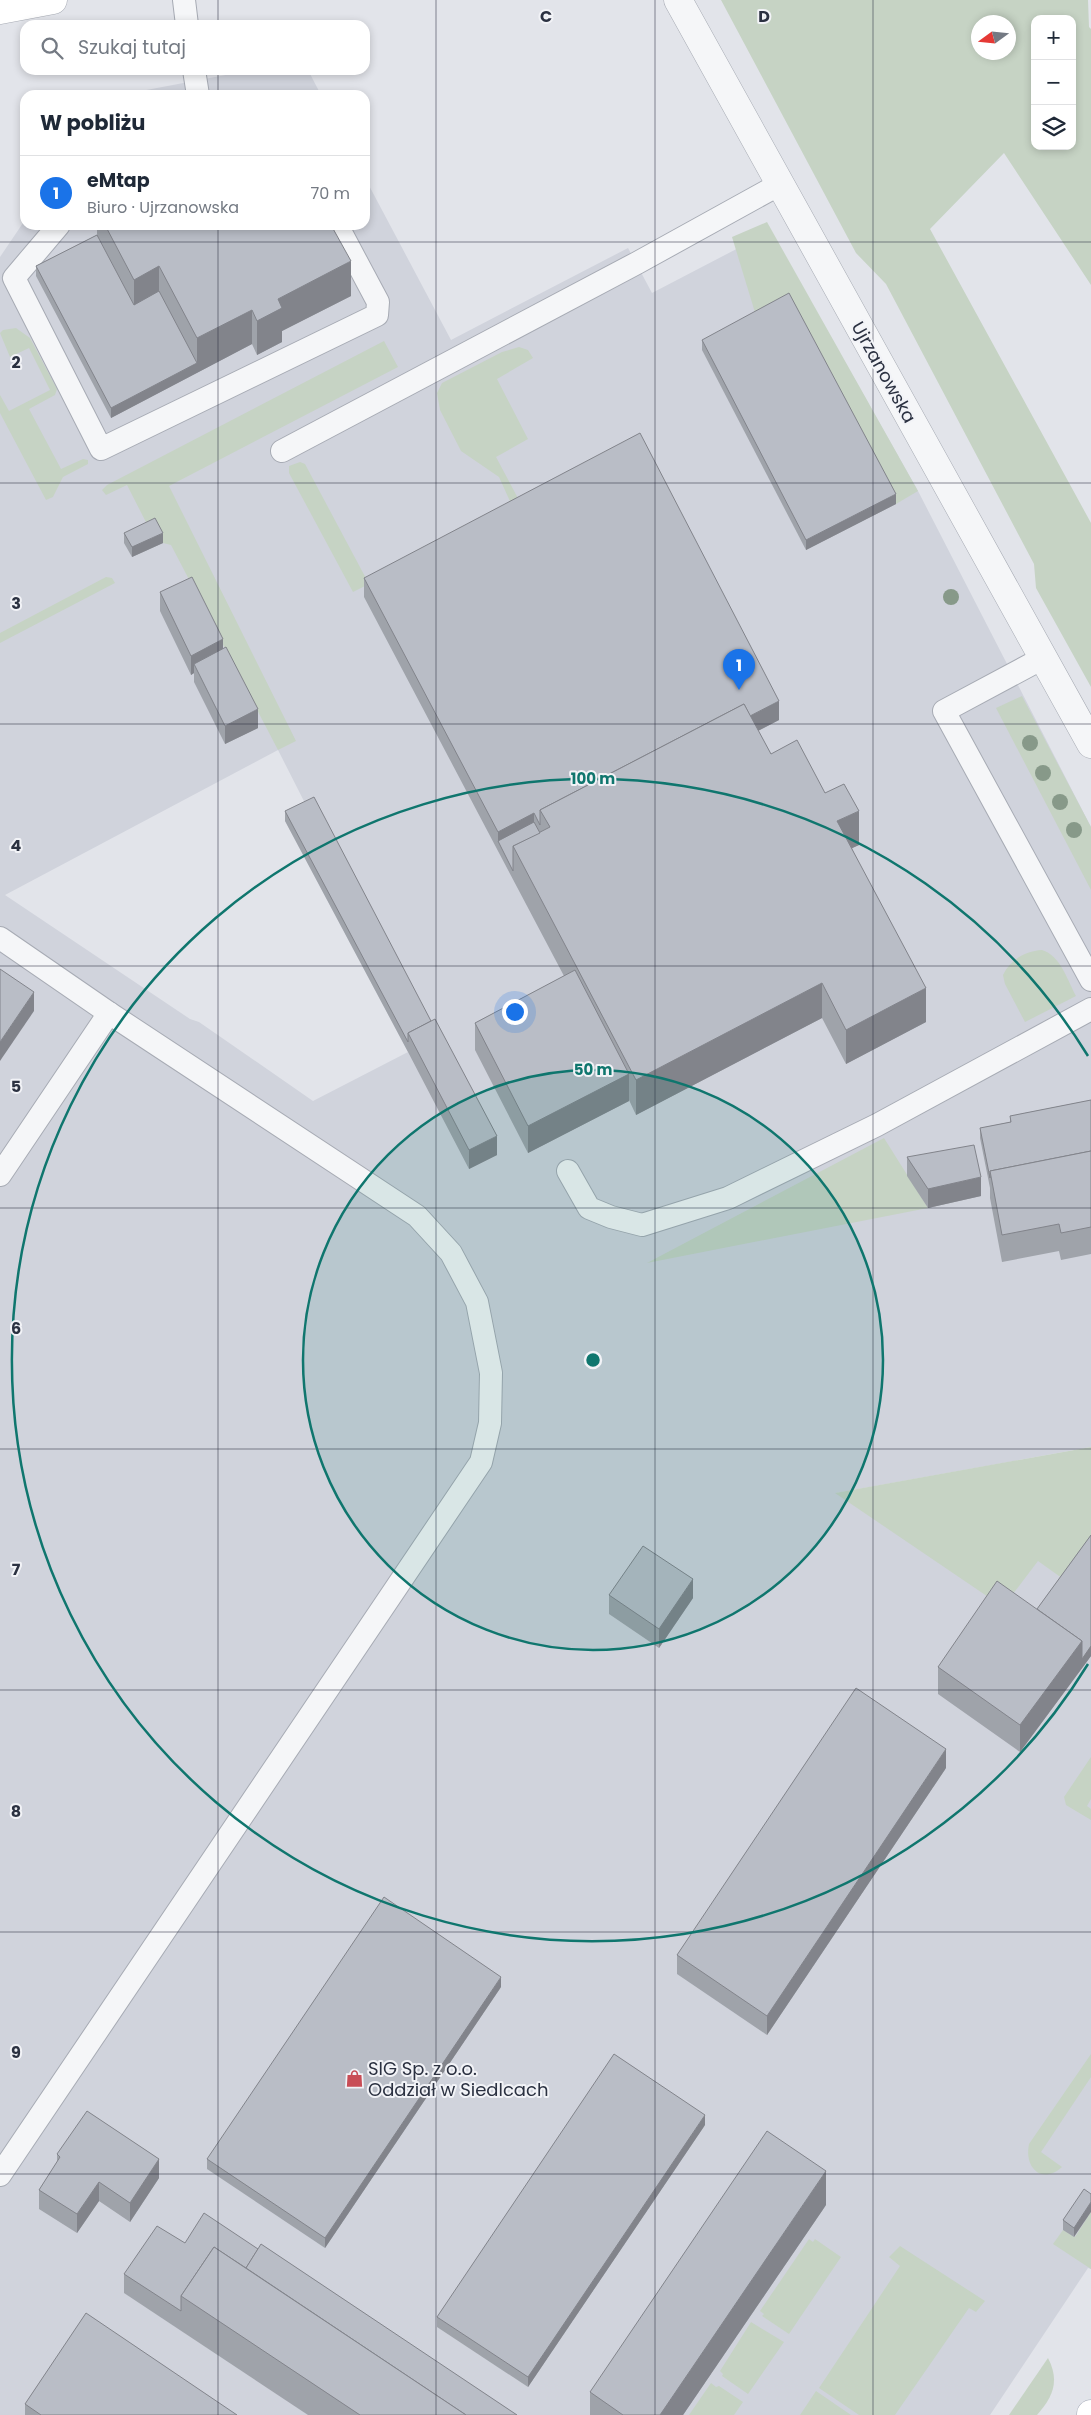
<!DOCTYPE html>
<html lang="pl">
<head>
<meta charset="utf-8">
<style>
	:root { --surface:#fff; --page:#f6f6f7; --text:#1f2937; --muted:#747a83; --line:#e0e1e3; --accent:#1a73e8 }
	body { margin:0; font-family:Poppins,sans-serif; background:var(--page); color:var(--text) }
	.controls { position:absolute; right:15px; top:15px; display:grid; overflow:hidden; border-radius:10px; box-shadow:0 2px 8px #0003 }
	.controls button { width:45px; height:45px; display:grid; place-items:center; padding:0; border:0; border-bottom:1px solid var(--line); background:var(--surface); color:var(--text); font:25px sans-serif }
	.compass { position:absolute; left:971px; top:15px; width:45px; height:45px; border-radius:50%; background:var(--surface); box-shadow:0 2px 8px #0003; rotate:255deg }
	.you { position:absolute; left:514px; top:1011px; width:18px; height:18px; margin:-12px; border:4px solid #fff; border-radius:50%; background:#1a73e8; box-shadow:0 0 0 8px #1a73e833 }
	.badge { display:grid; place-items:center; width:32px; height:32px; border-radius:50%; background:var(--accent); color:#fff; font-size:16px; font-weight:700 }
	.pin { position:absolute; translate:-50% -41px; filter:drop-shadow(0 1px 2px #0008) }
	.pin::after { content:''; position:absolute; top:26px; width:18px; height:15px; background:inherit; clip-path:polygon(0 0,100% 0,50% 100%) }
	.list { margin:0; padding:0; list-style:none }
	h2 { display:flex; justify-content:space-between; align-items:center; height:65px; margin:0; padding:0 20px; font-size:21px }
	h2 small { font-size:16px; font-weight:400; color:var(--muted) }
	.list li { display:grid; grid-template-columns:32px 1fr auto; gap:15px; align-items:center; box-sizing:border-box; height:75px; padding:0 20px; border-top:1px solid var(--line) }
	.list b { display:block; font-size:19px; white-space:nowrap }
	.list p { margin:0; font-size:16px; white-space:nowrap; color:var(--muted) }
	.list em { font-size:16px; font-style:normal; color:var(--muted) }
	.icon { flex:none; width:28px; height:28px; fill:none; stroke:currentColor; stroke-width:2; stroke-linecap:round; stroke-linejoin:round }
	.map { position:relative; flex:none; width:1091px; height:2415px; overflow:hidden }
	.search { position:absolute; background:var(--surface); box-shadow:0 2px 8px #0003; left:20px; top:20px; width:350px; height:55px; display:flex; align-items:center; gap:12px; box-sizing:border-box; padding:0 18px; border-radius:15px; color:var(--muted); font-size:19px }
	.panel { position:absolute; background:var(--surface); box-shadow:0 2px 8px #0003; left:20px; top:90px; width:350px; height:140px; border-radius:15px }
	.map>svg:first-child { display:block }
</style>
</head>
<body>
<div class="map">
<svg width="1091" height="2415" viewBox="0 0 1091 2415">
	<rect width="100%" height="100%" fill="#e2e4ea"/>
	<g fill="#d0d3dc" fill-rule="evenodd">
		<polygon points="252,70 308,70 321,95 120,95"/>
		<path d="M365,178l86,162 177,-92 24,45 119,-62 147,260 173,336v620l-255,46 202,68 53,-15v723l-3,-1 -98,147h-990v-2158l25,-37v5h340zM278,750l30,59 -23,12 123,231 -95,49 -114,-79 -9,-3 -185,-124z"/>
	</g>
	<g fill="#c6d3c4" fill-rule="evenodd">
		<path d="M721,0h367l1,27 2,2v256l-87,-132 -74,76 161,294v164l-55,-99 -2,-24 -148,-280 -30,-31zM1035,19h37v127h-37zM978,22h30v30h-30z"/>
		<polygon points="767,222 918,491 896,504 757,319 732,237"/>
		<polygon points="16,328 30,338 57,389 55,395 29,409 61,469 83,459 88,460 88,464 63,477 53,497 46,500 0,413 0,395 9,411 50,390 29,348 10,357 0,333 3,330"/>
		<polygon points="384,341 398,367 169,486 296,741 278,750 171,545 163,543 155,528 150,530 127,485 106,495 102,490 107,485"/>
		<polygon points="519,347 528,350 533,358 497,379 528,439 496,457 521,504 513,508 499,477 461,451 440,410 437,393 442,383 502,352"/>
		<polygon points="300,462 305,464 369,584 353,592 289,473 289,466"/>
		<polygon points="106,577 112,578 115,583 0,643 0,633"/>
		<polygon points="1022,696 1091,827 1091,890 996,708"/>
		<path d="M1042,950c18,5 25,29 34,46l-51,26 -20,-38 -2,-9c7,-15 22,-24 39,-25z"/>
		<polygon points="884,1138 928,1208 647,1263"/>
		<polygon points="1091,1447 1091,1546 1066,1581 1038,1561 1003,1607 835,1493"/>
		<polygon points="1091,1757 1091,1799 1087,1806 1091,1809 1091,1820 1066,1805 1064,1797"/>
		<path d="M1091,2054v23l-50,75 21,15c-20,18 -38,1 -33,-23z"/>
		<polygon points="1091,2212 1091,2269 1053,2244 1063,2230 1075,2237"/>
		<polygon points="809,2239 813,2242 815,2239 841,2257 789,2334 762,2316 764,2314 760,2311"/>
		<polygon points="900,2246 985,2301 976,2312 969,2308 895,2415 859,2415 819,2388 900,2266 889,2257"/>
		<polygon points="751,2322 784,2342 748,2394 722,2376 723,2374 720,2371"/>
		<path d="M1048,2358c12,23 5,39 -11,57h-28z"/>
		<polygon points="711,2383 716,2387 719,2386 743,2402 734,2415 689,2415"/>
		<polygon points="816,2391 851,2415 800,2415"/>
	</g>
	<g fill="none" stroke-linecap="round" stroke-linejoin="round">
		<defs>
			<g id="lane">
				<polyline points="184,0 187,25"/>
				<polyline points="194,70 198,95"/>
				<polyline points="59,225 14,278 101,449 377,315 378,302 337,225"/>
				<polyline points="282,451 637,263 780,184"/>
				<polyline points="1043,658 944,711 1091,980"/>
				<polyline points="0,938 109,1013 417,1216 451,1253 477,1302 491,1373 490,1423 481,1462 0,2175"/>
				<polyline points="568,1171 589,1208 611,1217 642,1225 728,1198 877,1125 1091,1009"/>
				<polyline points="0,1175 109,1013"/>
			</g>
			<polyline id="street" points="678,0 1091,744"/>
			<polyline id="secondary" points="0,10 53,0"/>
			<polyline id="primary" points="1091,2415 1091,2414"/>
		</defs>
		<use href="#lane" stroke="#a7abb4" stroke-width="24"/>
		<use href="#street" stroke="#a7abb4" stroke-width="29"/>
		<use href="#secondary" stroke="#a7abb4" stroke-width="29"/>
		<use href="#primary" stroke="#a2a8b5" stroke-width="29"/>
		<use href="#lane" stroke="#f5f6f8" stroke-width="22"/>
		<use href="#street" stroke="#f5f6f8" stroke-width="28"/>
		<use href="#secondary" stroke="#fff" stroke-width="28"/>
		<use href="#primary" stroke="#fff" stroke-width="28"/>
	</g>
	<g fill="#879989">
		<circle cx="951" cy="597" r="8"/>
		<circle cx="1030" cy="743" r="8"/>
		<circle cx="1043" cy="773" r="8"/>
		<circle cx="1060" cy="802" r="8"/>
		<circle cx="1074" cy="830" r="8"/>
	</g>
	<g fill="#9fa3aa">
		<polygon points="97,225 331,225 351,296 282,331 282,342 257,355 252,344 111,418 36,276 36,266 97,235"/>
		<polygon points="702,340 896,504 806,550 702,350"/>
		<polygon points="124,533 163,543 132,557 124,543"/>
		<polygon points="364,578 779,720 758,731 771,754 825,793 859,845 852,848 926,1022 846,1064 822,1018 636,1115 629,1100 629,1101 528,1153 475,1050 475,1023 564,976 364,597"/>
		<polygon points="160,592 223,649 258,728 225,744 194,682 194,673 191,675 160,611"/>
		<polygon points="285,811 497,1155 469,1169 408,1052 285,821"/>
		<polygon points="1091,1100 1091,1254 1061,1260 1059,1251 1002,1262 990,1198 990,1188 980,1138 980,1128 1010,1122 1010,1116"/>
		<polygon points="907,1157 981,1196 928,1208 907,1176"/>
		<polygon points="1091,1535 1091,1656 1020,1752 938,1694 938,1667 1037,1609"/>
		<polygon points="609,1595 693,1598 659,1648 609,1614"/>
		<polygon points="946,1768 767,2035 677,1974 677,1955"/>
		<polygon points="501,1987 325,2248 207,2169 207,2159"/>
		<polygon points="705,2125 528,2387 437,2327 437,2317"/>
		<polygon points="57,2154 159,2178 130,2222 99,2201 77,2233 39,2209 39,2190 57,2162"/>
		<polygon points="1091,2194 1074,2237 1063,2230 1063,2220"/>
		<polygon points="826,2205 683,2415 590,2415 590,2392"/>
		<polygon points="185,2243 258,2249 517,2415 308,2415 124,2293 124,2274"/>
		<polygon points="25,2404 237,2415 25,2415"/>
	</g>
	<g fill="#82848b">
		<polygon points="351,261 351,296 282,331 282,342 257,355 257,321 278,299"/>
		<polygon points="159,266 159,300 134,314 134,280"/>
		<polygon points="252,310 252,344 111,418 111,408 197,363 197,338"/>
		<polygon points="896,494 896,504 806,550 806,540"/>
		<polygon points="163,533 163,543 132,557 132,547"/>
		<polygon points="223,639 223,658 194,664 194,673 191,675 191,656"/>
		<polygon points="779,701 779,720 550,839 550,827 547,822"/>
		<polygon points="258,709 258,728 225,744 225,726"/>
		<polygon points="859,811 859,845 837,855 837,821"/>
		<polygon points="534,813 534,832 498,841 498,832"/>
		<polygon points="822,983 822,1018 636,1115 636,1080"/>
		<polygon points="926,988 926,1022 846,1064 846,1030"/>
		<polygon points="34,992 34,1011 0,1061 0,1042"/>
		<polygon points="629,1074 629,1101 528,1153 528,1126"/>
		<polygon points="497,1136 497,1155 469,1169 469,1150"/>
		<polygon points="981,1177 981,1196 928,1208 928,1189"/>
		<polygon points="693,1579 693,1598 659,1648 659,1629"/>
		<polygon points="1082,1641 1091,1646 1091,1656 1020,1752 1020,1725"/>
		<polygon points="946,1749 946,1768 767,2035 767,2016"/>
		<polygon points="501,1977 501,1987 325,2248 325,2238"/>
		<polygon points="705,2115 705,2125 528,2387 528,2377"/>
		<polygon points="159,2159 159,2178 130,2222 130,2203"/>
		<polygon points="826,2171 826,2205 683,2415 660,2415"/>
		<polygon points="99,2182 99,2201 77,2233 77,2214"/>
		<polygon points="1091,2202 1091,2212 1074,2237 1074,2228"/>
	</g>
	<g fill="#b9bdc6" stroke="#82848b">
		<polygon points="105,225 331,225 351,261 278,299 282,308 257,321 252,310 197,338 159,266 134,280"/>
		<polygon points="97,235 134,305 159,291 197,363 111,408 36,266"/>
		<polygon points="789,293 896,494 806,540 702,340"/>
		<polygon points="640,433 779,701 750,716 744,704 540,810 540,825 534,813 498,832 364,578"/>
		<polygon points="155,518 163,533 132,547 124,533"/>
		<polygon points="192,577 223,639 191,656 160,592"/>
		<polygon points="226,647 258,709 225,726 194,664"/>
		<polygon points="744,704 771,754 797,740 825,793 844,784 859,811 837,821 926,988 846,1030 822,983 636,1080 513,846 550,827 540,810"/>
		<polygon points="314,797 431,1021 408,1033 408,1042 285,811"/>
		<polygon points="534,822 540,833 513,846 513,871 498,841"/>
		<polygon points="0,969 34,992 0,1042"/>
		<polygon points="575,970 629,1074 528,1126 475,1023"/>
		<polygon points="435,1019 497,1136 469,1150 408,1033"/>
		<polygon points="1091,1100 1091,1151 990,1171 990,1178 980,1128 1011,1122 1010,1116"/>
		<polygon points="974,1145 981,1177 928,1189 907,1157"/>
		<polygon points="1091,1151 1091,1227 1061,1233 1059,1224 1002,1235 990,1171"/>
		<polygon points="1091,1535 1091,1646 1082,1659 1082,1641 1037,1609"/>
		<polygon points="643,1546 693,1579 659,1629 609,1595"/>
		<polygon points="997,1581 1082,1641 1020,1725 938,1667"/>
		<polygon points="856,1688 946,1749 767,2016 677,1955"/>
		<polygon points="384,1897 501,1977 325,2238 207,2159"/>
		<polygon points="614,2054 705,2115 528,2377 437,2317"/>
		<polygon points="87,2111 159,2159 130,2203 99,2182 77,2214 39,2190 60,2157 57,2154"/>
		<polygon points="767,2131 826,2171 660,2415 623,2415 590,2392"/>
		<polygon points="1084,2189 1091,2194 1091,2202 1074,2228 1063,2220"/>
		<polygon points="204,2213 258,2249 246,2268 214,2247 181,2296 181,2311 124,2274 157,2226 185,2243"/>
		<polygon points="261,2244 517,2415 466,2415 246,2268"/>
		<polygon points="214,2247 466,2415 360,2415 181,2296"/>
		<polygon points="86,2313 237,2415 41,2415 25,2404"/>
	</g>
	<path fill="none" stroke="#2b3141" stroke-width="1" stroke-opacity="0.55" d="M218,0v25M436,0v2415M655,0v2415M873,0v2415M218,70v25M218,225v2190M0,242h1091M0,483h1091M0,724h1091M0,966h1091M0,1208h1091M0,1449h1091M0,1690h1091M0,1932h1091M0,2174h1091"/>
	<circle cx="593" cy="1360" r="290" fill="#0f766e" fill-opacity=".12"/>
	<g fill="none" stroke="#0f766e" stroke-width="2.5">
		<circle cx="593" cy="1360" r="290"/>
		<path d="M1088 1664A581 581 0 1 1 1088 1056"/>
	</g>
	<defs>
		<symbol id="shop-bare" viewBox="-9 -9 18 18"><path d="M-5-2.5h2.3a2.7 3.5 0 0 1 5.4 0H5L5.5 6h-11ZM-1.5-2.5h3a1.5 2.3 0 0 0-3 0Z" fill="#c84d56" stroke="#f2f3f7" stroke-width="2.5" paint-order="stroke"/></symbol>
	</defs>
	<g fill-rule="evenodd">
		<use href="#shop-bare" x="342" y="2066" width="25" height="25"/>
	</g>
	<g text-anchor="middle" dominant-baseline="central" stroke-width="4" stroke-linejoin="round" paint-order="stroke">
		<g font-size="18" fill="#2b3141" stroke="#f2f3f7">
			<text transform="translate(884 372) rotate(61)">Ujrzanowska</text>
		</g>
		<g font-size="18" fill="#2b3141" stroke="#f2f3f7" text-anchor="start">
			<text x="368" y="2068">SIG Sp. z o.o.<tspan x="368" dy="21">Oddział w Siedlcach</tspan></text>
		</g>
	</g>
	<g font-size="16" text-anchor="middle" font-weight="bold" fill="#2b3141" stroke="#f2f3f7" stroke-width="4" stroke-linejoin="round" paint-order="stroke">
		<text x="546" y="22">C</text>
		<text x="764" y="22">D</text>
		<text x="16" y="368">2</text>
		<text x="16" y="609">3</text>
		<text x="16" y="851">4</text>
		<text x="16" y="1092">5</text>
		<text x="16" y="1334">6</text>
		<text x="16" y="1575">7</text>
		<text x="16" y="1817">8</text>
		<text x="16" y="2058">9</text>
	</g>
	<circle cx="593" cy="1360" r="8" fill="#0f766e" stroke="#f2f3f7" stroke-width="2.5"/>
	<g font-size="15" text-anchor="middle" font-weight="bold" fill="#0f766e" stroke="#f2f3f7" stroke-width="4" stroke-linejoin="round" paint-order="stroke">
		<text x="593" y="784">100 m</text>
		<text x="593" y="1075">50 m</text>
	</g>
</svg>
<div class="controls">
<button>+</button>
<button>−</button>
<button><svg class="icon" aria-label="layers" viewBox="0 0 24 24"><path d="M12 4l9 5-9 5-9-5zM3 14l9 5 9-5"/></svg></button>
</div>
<svg class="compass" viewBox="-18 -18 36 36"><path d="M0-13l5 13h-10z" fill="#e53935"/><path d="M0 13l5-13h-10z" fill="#747a83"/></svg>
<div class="you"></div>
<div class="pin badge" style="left:739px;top:690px">1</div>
<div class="search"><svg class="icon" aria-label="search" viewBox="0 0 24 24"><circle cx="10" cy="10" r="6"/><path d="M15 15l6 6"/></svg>Szukaj tutaj</div>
<section class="panel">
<h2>W pobliżu<small></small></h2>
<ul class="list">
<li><span class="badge">1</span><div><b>eMtap</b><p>Biuro · Ujrzanowska</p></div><em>70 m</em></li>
</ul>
</section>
</div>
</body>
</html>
